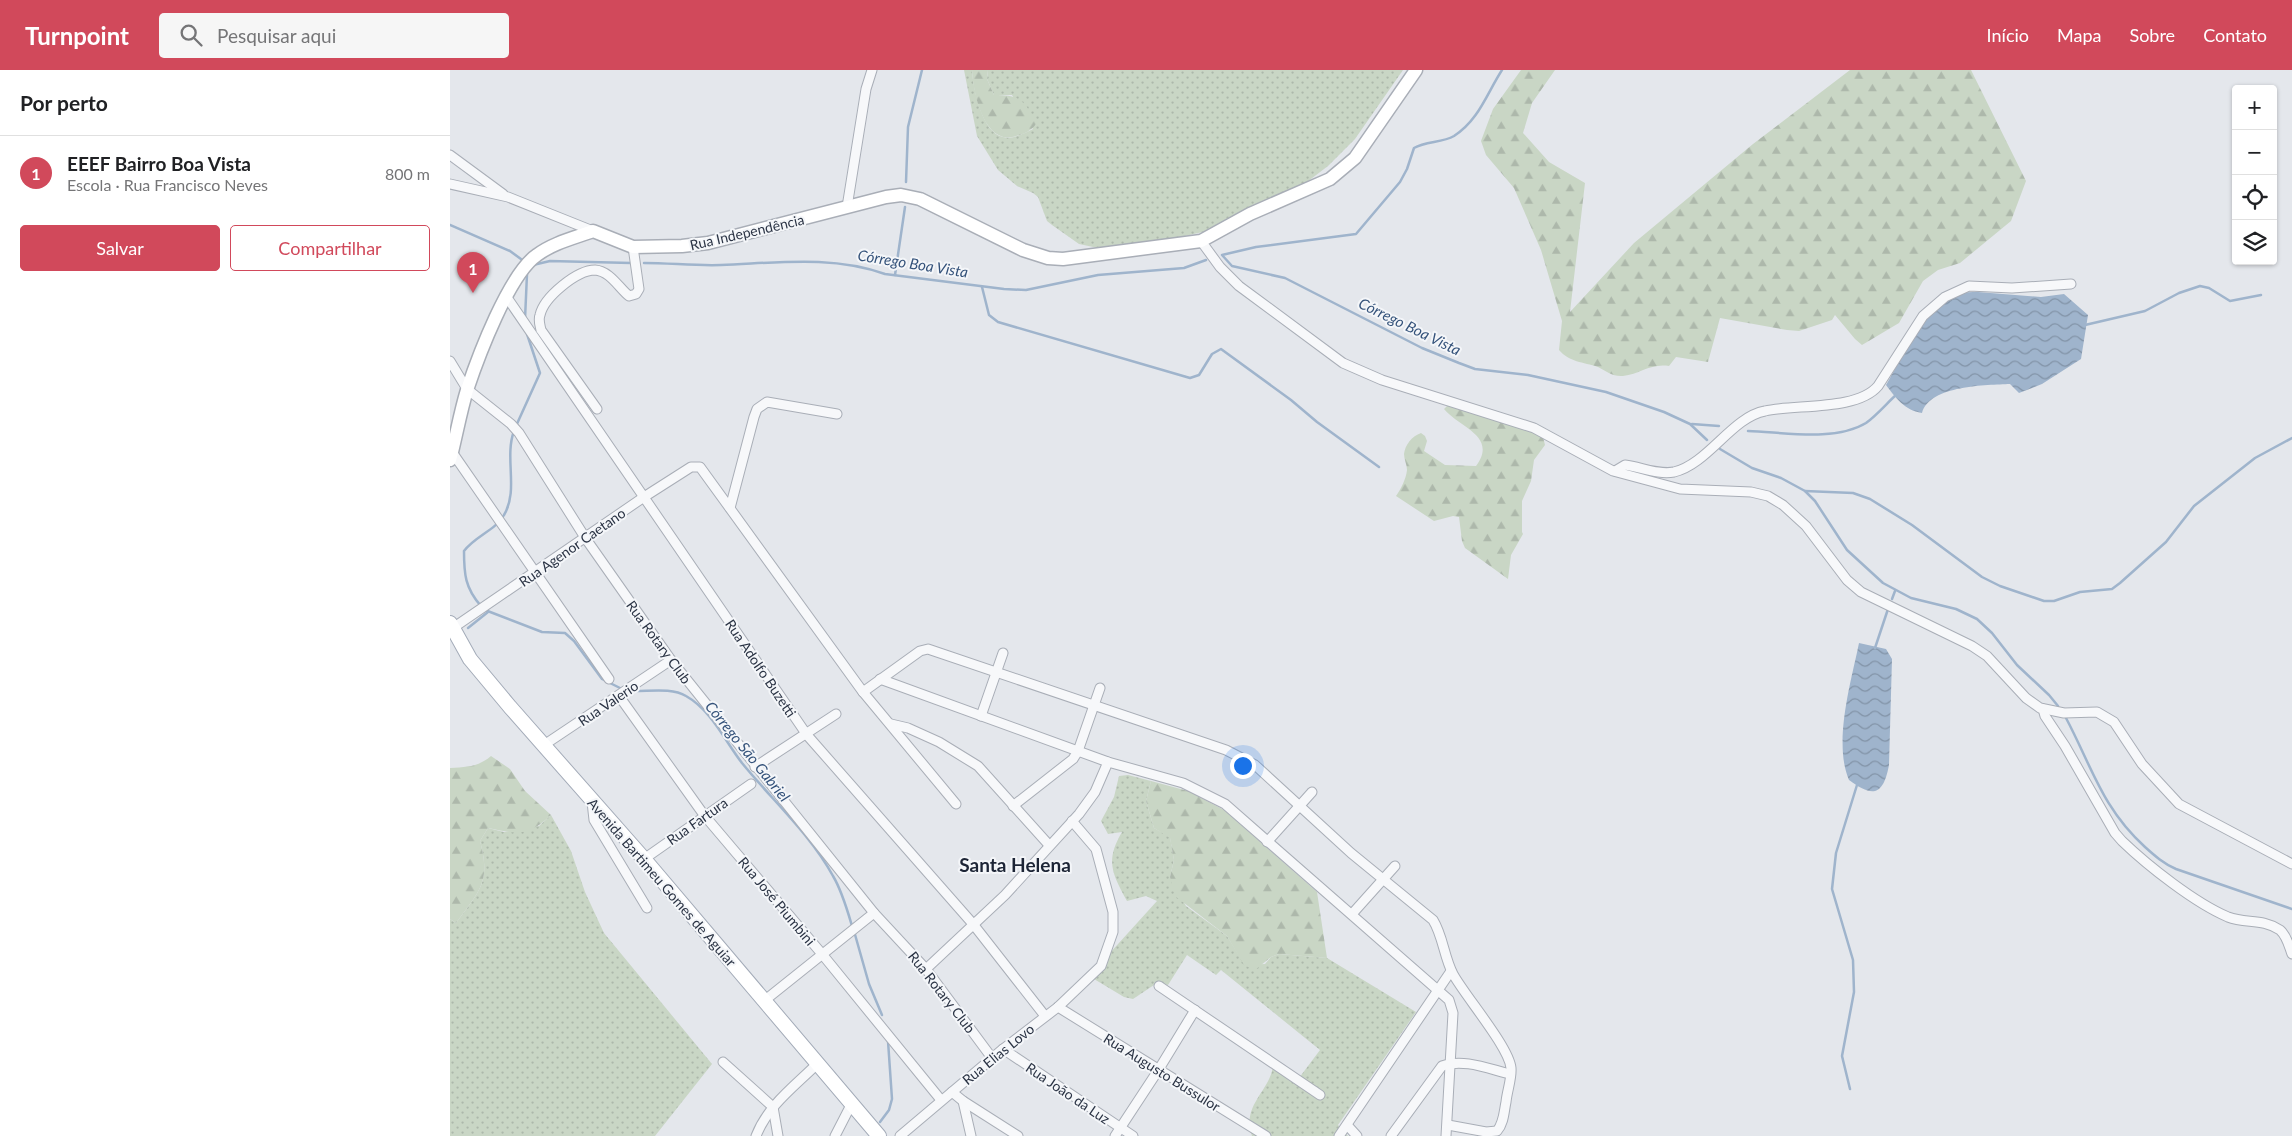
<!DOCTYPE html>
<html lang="pt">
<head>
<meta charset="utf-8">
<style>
	:root { --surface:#fff; --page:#f6f6f6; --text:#202124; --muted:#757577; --line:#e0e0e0; --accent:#d1495b }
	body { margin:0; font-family:Lato,sans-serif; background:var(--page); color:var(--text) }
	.controls { position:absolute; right:15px; top:15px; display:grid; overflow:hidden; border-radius:5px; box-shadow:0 1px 4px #0004 }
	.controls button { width:45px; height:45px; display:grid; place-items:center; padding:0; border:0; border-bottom:1px solid var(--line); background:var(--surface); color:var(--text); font:25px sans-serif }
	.you { position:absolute; left:792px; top:695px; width:18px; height:18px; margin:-12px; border:4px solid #fff; border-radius:50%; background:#1a73e8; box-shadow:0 0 0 8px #1a73e833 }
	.badge { display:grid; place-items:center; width:32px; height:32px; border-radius:50%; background:var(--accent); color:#fff; font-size:16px; font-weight:700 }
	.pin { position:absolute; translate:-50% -41px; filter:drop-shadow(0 1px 2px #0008) }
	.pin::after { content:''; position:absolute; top:26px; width:18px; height:15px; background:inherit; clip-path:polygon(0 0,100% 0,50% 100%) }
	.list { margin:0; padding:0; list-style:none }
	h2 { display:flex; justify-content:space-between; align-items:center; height:65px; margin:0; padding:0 20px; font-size:21px }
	h2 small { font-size:16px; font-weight:400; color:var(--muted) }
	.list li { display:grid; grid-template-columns:32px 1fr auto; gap:15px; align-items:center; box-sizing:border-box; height:75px; padding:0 20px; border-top:1px solid var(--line) }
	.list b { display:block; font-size:19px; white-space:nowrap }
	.list p { margin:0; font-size:16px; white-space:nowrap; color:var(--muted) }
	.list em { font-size:16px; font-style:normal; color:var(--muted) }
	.actions { display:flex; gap:10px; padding:15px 20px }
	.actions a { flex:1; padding:11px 0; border:1px solid var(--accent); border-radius:5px; text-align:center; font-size:18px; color:var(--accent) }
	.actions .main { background:var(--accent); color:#fff }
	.icon { flex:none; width:28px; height:28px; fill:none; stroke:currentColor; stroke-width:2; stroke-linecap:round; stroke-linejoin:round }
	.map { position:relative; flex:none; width:1842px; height:1066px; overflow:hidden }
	header { display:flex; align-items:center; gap:30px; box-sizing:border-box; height:70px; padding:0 25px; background:var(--accent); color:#fff }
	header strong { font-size:24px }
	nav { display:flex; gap:28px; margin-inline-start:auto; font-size:18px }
	.search { width:350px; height:45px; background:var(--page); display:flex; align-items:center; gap:12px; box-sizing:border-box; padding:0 18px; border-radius:5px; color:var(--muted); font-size:19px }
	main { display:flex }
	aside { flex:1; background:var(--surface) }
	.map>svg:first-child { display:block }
</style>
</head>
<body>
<header>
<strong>Turnpoint</strong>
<div class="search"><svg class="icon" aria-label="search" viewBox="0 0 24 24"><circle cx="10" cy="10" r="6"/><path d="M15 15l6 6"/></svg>Pesquisar aqui</div>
<nav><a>Início</a><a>Mapa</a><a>Sobre</a><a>Contato</a></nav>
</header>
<main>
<aside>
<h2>Por perto<small></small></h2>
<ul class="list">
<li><span class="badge">1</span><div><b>EEEF Bairro Boa Vista</b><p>Escola · Rua Francisco Neves</p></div><em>800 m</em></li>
</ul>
<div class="actions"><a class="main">Salvar</a><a>Compartilhar</a></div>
</aside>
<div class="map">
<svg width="1842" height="1066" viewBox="0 0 1842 1066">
	<defs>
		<pattern id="grass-dots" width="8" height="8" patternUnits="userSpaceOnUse" patternTransform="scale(1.25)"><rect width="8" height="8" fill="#c9d6c5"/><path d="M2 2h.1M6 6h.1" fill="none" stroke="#adb8ab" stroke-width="1.8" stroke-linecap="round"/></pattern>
		<pattern id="forest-firs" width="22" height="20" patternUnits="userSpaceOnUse" patternTransform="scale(1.25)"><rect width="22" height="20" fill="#c9d6c5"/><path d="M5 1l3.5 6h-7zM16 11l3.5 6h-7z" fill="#adb8ab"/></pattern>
		<pattern id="water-waves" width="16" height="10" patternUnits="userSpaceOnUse" patternTransform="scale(1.25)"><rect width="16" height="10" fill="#9fb4cc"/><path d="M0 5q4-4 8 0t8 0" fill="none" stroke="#8293a7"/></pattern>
	</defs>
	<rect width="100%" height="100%" fill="#e4e7ec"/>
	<g fill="url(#grass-dots)">
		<path d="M514,0h8c1,18 10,63 31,67 10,3 21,-4 30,-8l-21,-34h-18l-7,-16 1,-9h415l-48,69 -27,27 -29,22 -65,37 -94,21 -42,2 -19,-4 -27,-19 -5,-4 -9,-24 -5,-4 -16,-7 -19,-16 -21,-34z"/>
		<path d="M678,705l23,6 -5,20 8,27 16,9 4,23 -4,17 16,29 41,30 18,29 20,-1 6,-7 8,-3 48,4 89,54 -78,113 10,11h-96c-11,-31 18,-45 21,-70l23,16 24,-32 -99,-80 -5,5 -29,-20 -19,30 -11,-2 -24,16 -9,-2 -35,-21 68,-75 -11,-5 -19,5c-15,-28 -22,-40 -5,-69l-14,2 -7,-13 13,-24 5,-21z"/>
		<path d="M101,745l20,36 14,41 19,41 108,131 -57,72h-205v-217l6,4c24,-33 35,-41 24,-82l8,-13 16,4 35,-6z"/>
	</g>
	<g fill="url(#forest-firs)">
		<path d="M522,0h16l-1,9 7,16c26,0 31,5 42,29 -5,7 -12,10 -20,12 -32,11 -43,-44 -44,-66z"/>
		<path d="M1071,0h34l-23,33 -9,30 26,29 36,21 -15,129 64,-69 119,-99 97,-74h121l55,111 -15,40 -51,42 -22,7 -15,11 -24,42 -37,22 -7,-6 -20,-24 -3,5 -33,11 -12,-1 -67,-12 -12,44 -32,-5 -7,9c-18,-3 -29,8 -46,10 -10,1 -17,-5 -25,-9 -15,-5 -29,-5 -39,-17l3,-29 -21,-71 -27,-62 -28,-33 -5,-14 12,-32z"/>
		<path d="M1001,332l42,10 50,25 2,8 -11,15 -3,21 -9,20v31l1,2 -12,21 -3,24 -43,-31 -3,-7 -3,-24 -6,-1 -19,5 -38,-25c5,-7 10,-17 11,-26 0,-5 -3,-11 -3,-16 1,-9 8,-18 17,-21l4,3 2,5 -3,10 21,14 31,1c22,-30 -16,-38 -32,-57z"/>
		<path d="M41,686l19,13 15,22 26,24c-23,22 -34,19 -63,13l-8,13c11,41 0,49 -24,82l-6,-4v-151c17,-1 28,-1 41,-12z"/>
		<polygon points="701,711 738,721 774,740 867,822 877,888 829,884 821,887 805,900 794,895 777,866 725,826 720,807 724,790 720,768 704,758 696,731"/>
	</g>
	<g fill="url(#water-waves)">
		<path d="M1528,222l63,5 23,-3 24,21 -7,44 -39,25 -23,9 -9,-9c-23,1 -80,1 -88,29 -18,-3 -26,-15 -36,-28 18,-30 37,-77 72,-91 6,-2 14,-2 20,-2z"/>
		<path d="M1409,573l27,6 6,10 -3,106c-6,32 -17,32 -40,15 -16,-37 2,-98 10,-137z"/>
	</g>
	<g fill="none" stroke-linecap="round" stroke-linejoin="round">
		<g stroke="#9fb4cc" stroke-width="2.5">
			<path d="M1052,0c-15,23 -23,50 -48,66 -12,7 -28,5 -40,12l-7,21 -7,13 -44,52 -100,13 -34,8 10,11 53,12 137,70 37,15 16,6 53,6 78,17 58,20 26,12 17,16"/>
			<polyline points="456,112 458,57 472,0"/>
			<polyline points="0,155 60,181 75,192"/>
			<path d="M194,193c26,0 52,3 77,2 55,-2 111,-10 164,9l119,15 22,1 72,-15 86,-7 22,-8"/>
			<polyline points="83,195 100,191 181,193"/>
			<polyline points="445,205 455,137"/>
			<polyline points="532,217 539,245 548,252 740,308 749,305 762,284 771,279 841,330 867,352 929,397"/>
			<polyline points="75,249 77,204"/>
			<polyline points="1635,255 1695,241 1729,223 1750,216 1759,218 1780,231 1811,225"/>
			<polyline points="1242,354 1269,356"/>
			<polyline points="66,356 90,303 77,264"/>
			<path d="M1298,361c35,1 87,11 118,-8 11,-8 21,-20 31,-29"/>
			<polyline points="1270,379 1302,398 1331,408 1355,421 1365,431 1397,480 1433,513 1461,528 1506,539 1527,549 1542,563 1567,595 1599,625 1608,636"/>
			<polyline points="1355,421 1403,423 1420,429 1462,455 1532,507 1550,516 1594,531 1604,531 1630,522 1662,519 1670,513 1716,472 1744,436 1805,388 1842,368"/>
			<polyline points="1442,529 1445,521"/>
			<path d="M31,536c-16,-18 -17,-32 -17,-55 11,-15 32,-21 40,-36 15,-25 0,-57 10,-84"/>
			<polyline points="35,540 92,562 115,563 124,571 152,609 172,619"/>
			<polyline points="18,558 38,542"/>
			<polyline points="1425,578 1438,539"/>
			<path d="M179,621c18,1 42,-4 57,5 25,14 39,45 56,67 30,37 68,71 91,113 9,15 14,33 19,50"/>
			<path d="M1616,648c26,49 36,90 79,129 10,9 19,17 31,22l116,40"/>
			<polyline points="404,861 419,914 432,945"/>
			<polyline points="1400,1019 1392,986 1404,922 1403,890 1382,819 1386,783 1407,715"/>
			<polyline points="430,1052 439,1040 442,1029 438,971"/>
		</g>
		<defs>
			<g id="street">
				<polyline points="0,85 53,124"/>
				<polyline points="0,114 58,127 143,161"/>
				<polyline points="397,137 416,19 422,0"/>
				<polyline points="751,171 770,197 789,216 893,293 932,310 1084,358 1163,401 1230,419 1301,422 1318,426 1333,435 1356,456 1397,510 1411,522 1522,576 1537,586 1576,628 1590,638 1614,643 1647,642 1664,652 1692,694 1729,734 1842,794"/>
				<polyline points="56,226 357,665 523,854 595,946"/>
				<polyline points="0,291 17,319 61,354 69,363 136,469 221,590 424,843 476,899 542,988"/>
				<path d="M147,339l-56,-79c-1,-5 -3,-10 -1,-15 4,-18 37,-45 55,-45 15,1 24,18 34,26l7,-2 3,-5 -6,-42"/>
				<polyline points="2,382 159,609"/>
				<path d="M1165,401l10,-6c16,2 33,10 49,7 34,-8 58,-55 91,-61 30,-7 92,0 113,-25l45,-70 22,-19 24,-11 43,2 59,-4"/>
				<polyline points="280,438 304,347 307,339 317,332 387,344"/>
				<polyline points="0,560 194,427 241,397 250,397 413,622 506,734"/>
				<polyline points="430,609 658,692 733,713 775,734 999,930 1003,943 996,1066"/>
				<path d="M413,622l57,-41 8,-2 298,101 29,15 96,88 82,67c10,16 11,37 20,54 12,22 56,73 58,94 1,10 -4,23 -5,34 -2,9 -2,21 -9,29l-11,1 -38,-7"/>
				<polyline points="169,626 254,745 372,884 491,1030"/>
				<path d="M1593,639l2,7 20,30 50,87 7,8c26,25 73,62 106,76 18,7 34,1 52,13 7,6 9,16 12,24"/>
				<polyline points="531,646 553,583"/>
				<polyline points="441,654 458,658 489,672 528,696 599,775"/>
				<polyline points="94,675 221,590"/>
				<polyline points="305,697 386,644"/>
				<polyline points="142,732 144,750 197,838"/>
				<polyline points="563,736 623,689 628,681 650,618"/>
				<polyline points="817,772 862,722"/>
				<polyline points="194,789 301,714"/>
				<polyline points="902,844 945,796"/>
				<polyline points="476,899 555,825 629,744 645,722 658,692"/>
				<polyline points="709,916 870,1025"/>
				<polyline points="314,931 424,843"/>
				<polyline points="608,937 816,1066"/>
				<polyline points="553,979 683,1066"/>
				<polyline points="273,992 323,1037 328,1066"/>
				<polyline points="502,1022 513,1031 568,1066"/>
				<polyline points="513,1031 521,1066"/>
				<polyline points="897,1055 907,1066"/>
				<path d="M306,1066c12,-31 39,-50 62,-73"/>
				<polyline points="385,1066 402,1033"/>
				<polyline points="450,1066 553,979 608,937 651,896 663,862 663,842 646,779 622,751"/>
				<polyline points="665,1066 709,999 745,940"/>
				<polyline points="889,1066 1001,901"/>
				<path d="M941,1066l51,-70c21,-8 47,3 68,8"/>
			</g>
			<path id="secondary" d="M0,390c6,-23 10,-47 17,-70 11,-33 42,-116 70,-135 16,-12 37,-17 56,-24l40,16 49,-1 26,-3 178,-46 15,-2 19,4 103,51 25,8 15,1 138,-18 49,-27 80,-35 25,-21 61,-88"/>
			<polyline id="primary" points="0,553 20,589 60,637 194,789 429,1066"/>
		</defs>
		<use href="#street" stroke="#a9aeb7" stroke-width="11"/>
		<use href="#secondary" stroke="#a9aeb7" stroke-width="15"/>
		<use href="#primary" stroke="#a3abb8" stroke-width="16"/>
		<use href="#street" stroke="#f7f8fa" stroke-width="9"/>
		<use href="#secondary" stroke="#fff" stroke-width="12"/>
		<use href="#primary" stroke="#fff" stroke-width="14"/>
	</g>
	<g text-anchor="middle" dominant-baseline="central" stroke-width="4" stroke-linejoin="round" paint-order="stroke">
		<g font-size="14" fill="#2b3445" stroke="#f4f6f9">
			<text transform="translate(297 162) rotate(-13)">Rua Independência</text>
			<text transform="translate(122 477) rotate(-35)">Rua Agenor Caetano</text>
			<text transform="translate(209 572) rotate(54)">Rua Rotary Club</text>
			<text transform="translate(311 598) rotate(56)">Rua Adolfo Buzetti</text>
			<text transform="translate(158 633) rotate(-34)">Rua Valerio</text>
			<text transform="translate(247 751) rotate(-35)">Rua Fartura</text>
			<text transform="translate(212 812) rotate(49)">Avenida Bartimeu Gomes de Aguiar</text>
			<text transform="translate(327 831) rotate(50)">Rua José Piumbini</text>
			<text transform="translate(492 922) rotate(52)">Rua Rotary Club</text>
			<text transform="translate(548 984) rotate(-39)">Rua Elias Lovo</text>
			<text transform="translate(712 1002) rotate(32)">Rua Augusto Bussulor</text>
			<text transform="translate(618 1023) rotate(34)">Rua João da Luz</text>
		</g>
		<g font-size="15" font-style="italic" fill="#34527a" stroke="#f4f6f9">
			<text transform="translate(463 193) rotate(9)">Córrego Boa Vista</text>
			<text transform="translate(960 256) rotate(26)">Córrego Boa Vista</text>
			<text transform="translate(298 681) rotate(51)">Córrego São Gabriel</text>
		</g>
		<g font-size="19" font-weight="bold" fill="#1d2536" stroke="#f4f6f9">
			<text x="565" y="794">Santa Helena</text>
		</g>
	</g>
</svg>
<div class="controls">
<button>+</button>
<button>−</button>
<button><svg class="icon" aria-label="locate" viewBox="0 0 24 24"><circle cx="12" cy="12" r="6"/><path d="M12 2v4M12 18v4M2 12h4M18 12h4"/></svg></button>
<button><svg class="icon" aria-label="layers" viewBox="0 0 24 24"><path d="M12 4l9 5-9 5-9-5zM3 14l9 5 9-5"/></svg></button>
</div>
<div class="you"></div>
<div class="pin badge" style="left:23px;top:223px">1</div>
</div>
</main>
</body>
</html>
